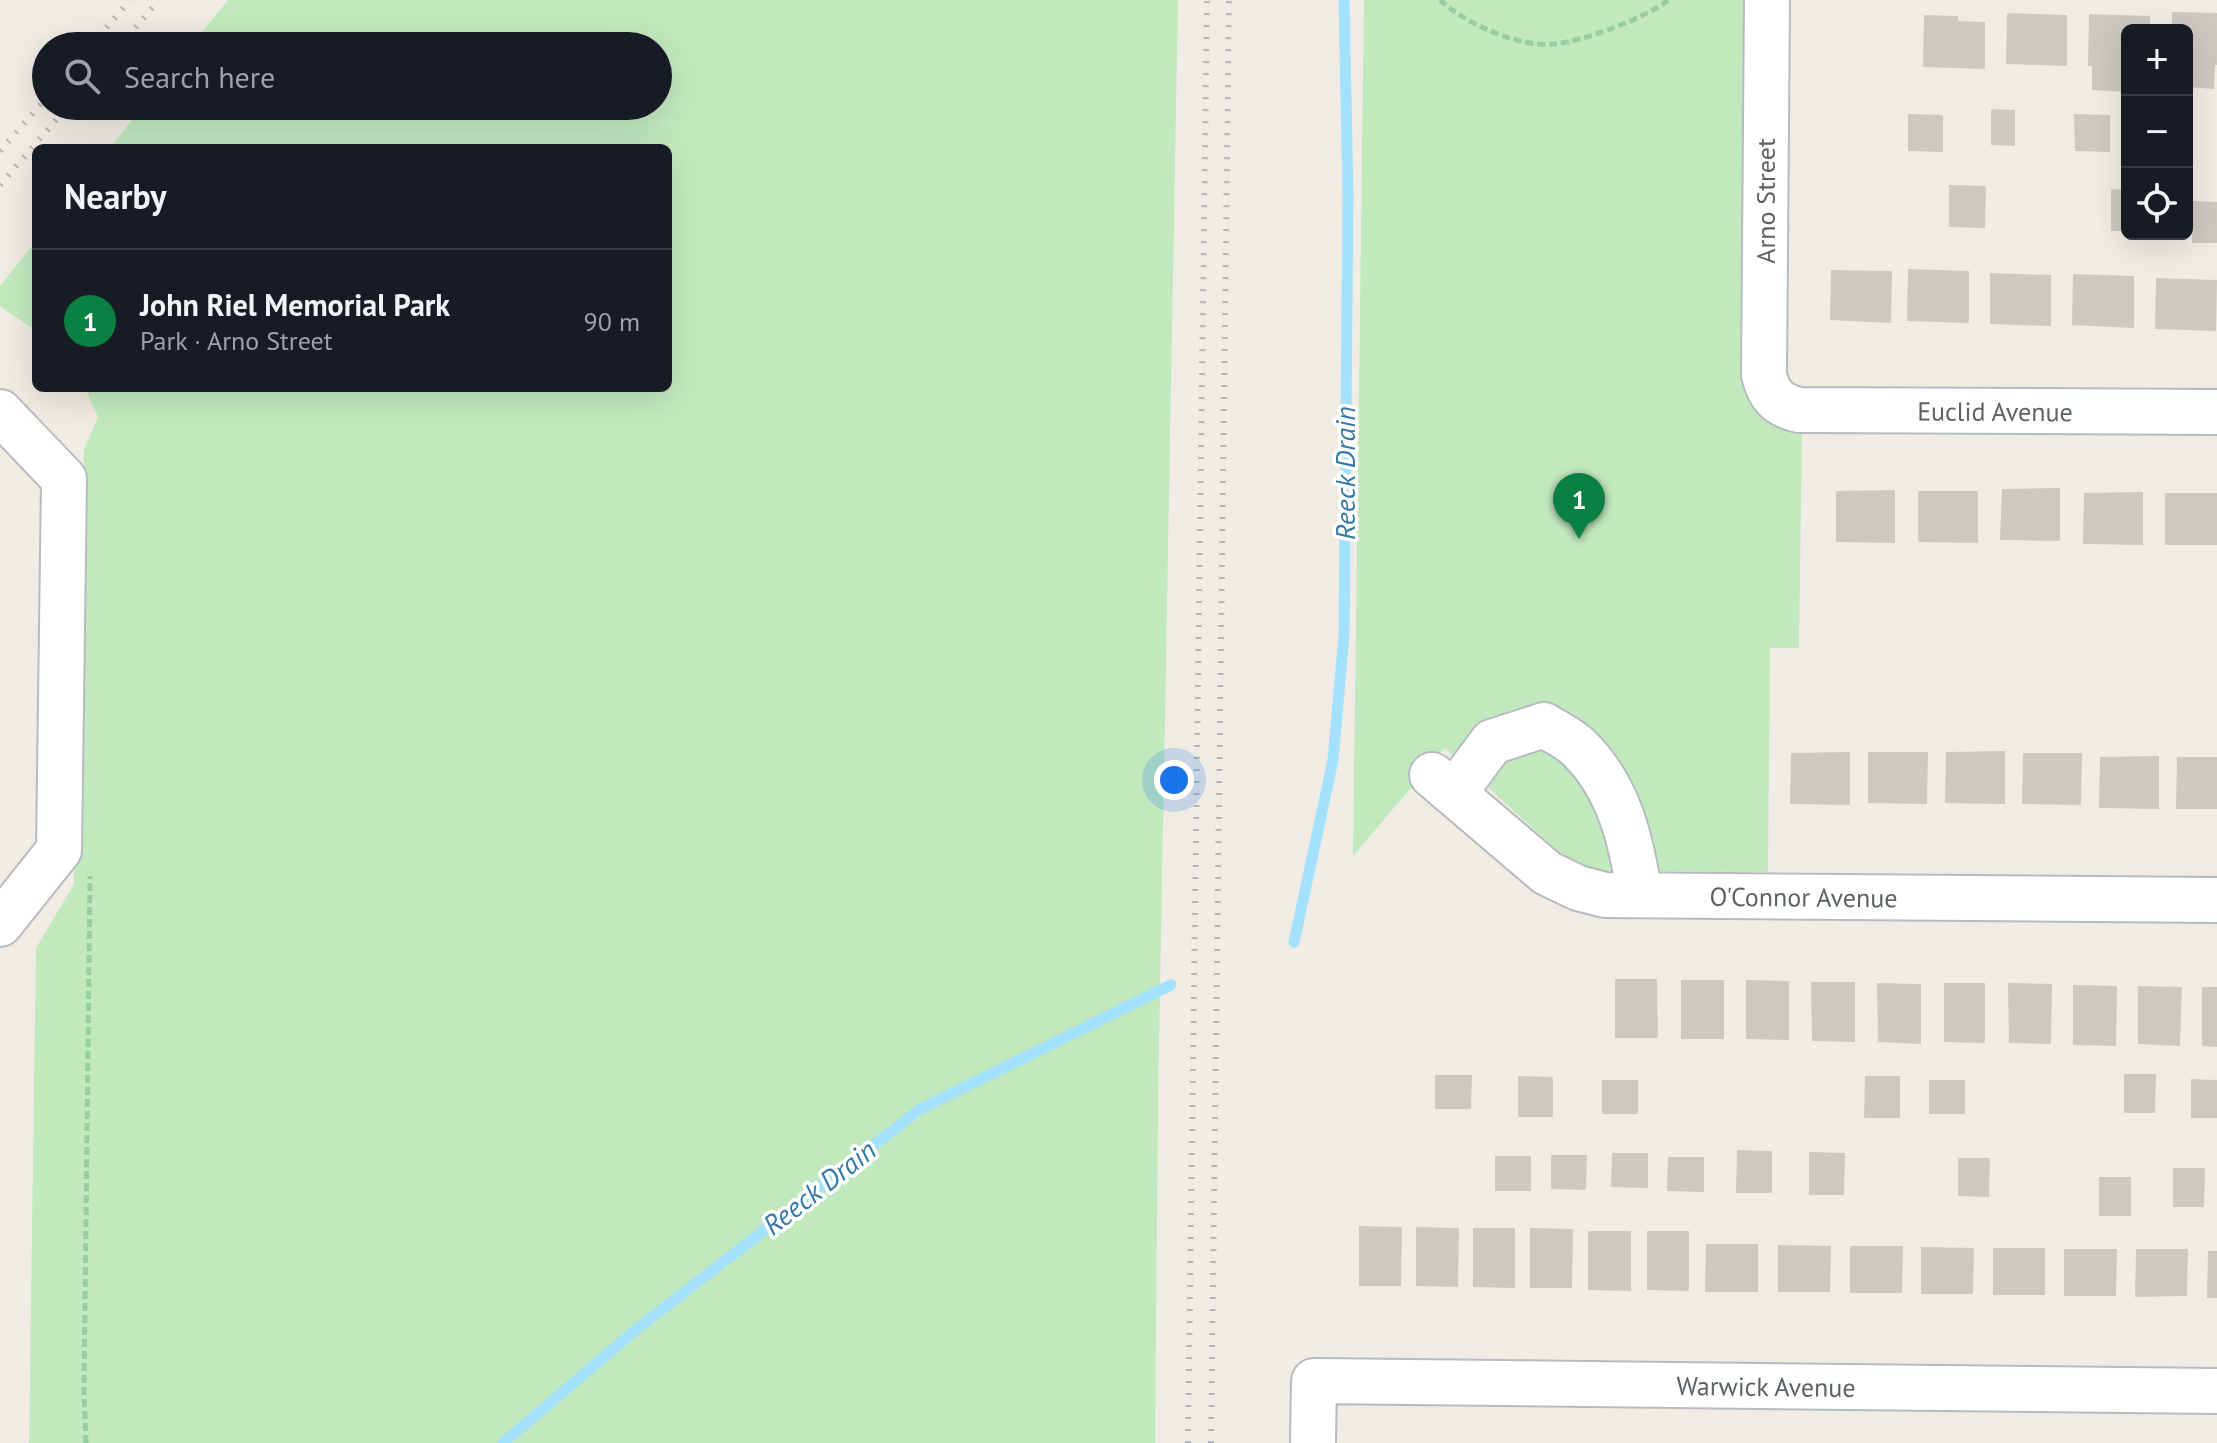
<!DOCTYPE html>
<html lang="en">
<head>
<meta charset="utf-8">
<style>
	:root { --surface:#171b24; --page:#242831; --text:#f1f3f6; --muted:#9ea1a6; --line:#363941; --accent:#0b8043 }
	body { margin:0; font-family:"PT Sans",sans-serif; background:var(--page); color:var(--text) }
	.controls { position:absolute; right:24px; top:24px; display:grid; overflow:hidden; border-radius:12px; box-shadow:0 8px 32px #0002 }
	.controls button { width:72px; height:72px; display:grid; place-items:center; padding:0; border:0; border-bottom:2px solid var(--line); background:var(--surface); color:var(--text); font:40px sans-serif }
	.you { position:absolute; left:1174px; top:780px; width:28px; height:28px; margin:-20px; border:6px solid #fff; border-radius:50%; background:#1a73e8; box-shadow:0 0 0 12px #1a73e833 }
	.badge { display:grid; place-items:center; width:52px; height:52px; border-radius:50%; background:var(--accent); color:#fff; font-size:26px; font-weight:700 }
	.pin { position:absolute; translate:-50% -66px; filter:drop-shadow(0 2px 4px #0008) }
	.pin::after { content:''; position:absolute; top:42px; width:28px; height:24px; background:inherit; clip-path:polygon(0 0,100% 0,50% 100%) }
	.list { margin:0; padding:0; list-style:none }
	h2 { display:flex; justify-content:space-between; align-items:center; height:104px; margin:0; padding:0 32px; font-size:34px }
	h2 small { font-size:26px; font-weight:400; color:var(--muted) }
	.list li { display:grid; grid-template-columns:52px 1fr auto; gap:24px; align-items:center; box-sizing:border-box; height:144px; padding:0 32px; border-top:2px solid var(--line) }
	.list b { display:block; font-size:30px; white-space:nowrap }
	.list p { margin:0; font-size:26px; white-space:nowrap; color:var(--muted) }
	.list em { font-size:26px; font-style:normal; color:var(--muted) }
	.icon { flex:none; width:44px; height:44px; fill:none; stroke:currentColor; stroke-width:2; stroke-linecap:round; stroke-linejoin:round }
	.map { position:relative; flex:none; width:2217px; height:1443px; overflow:hidden }
	.search { position:absolute; background:var(--surface); box-shadow:0 8px 32px #0002; left:32px; top:32px; width:640px; height:88px; display:flex; align-items:center; gap:20px; box-sizing:border-box; padding:0 28px; border-radius:44px; color:var(--muted); font-size:30px }
	.panel { position:absolute; background:var(--surface); box-shadow:0 8px 32px #0002; left:32px; top:144px; width:640px; height:248px; border-radius:12px }
	.map>svg:first-child { display:block }
</style>
</head>
<body>
<div class="map">
<svg width="2217" height="1443" viewBox="0 0 2217 1443">
	<rect width="100%" height="100%" fill="#f0ece4"/>
	<g fill="#c2e9be">
		<polygon points="228,0 1178,0 1158,1104 1155,1443 29,1443 36,948 74,884 84,449 98,417 85,388 668,388 668,148 110,148 143,106 658,106 658,46 191,46"/>
		<path d="M1364,0h381l-5,372c12,39 22,50 62,60l-3,216h-29l-2,224 -171,-1 -35,-16 -117,-107 -92,108z"/>
		<polygon points="36,241 36,331 0,306 0,286"/>
	</g>
	<g fill="none" stroke-linecap="round" stroke-linejoin="round">
		<g stroke="#a4e1ff" stroke-width="11">
			<polyline points="1294,942 1333,760 1344,636 1348,196 1344,0"/>
			<polyline points="503,1443 633,1332 920,1109 1171,985"/>
		</g>
	</g>
	<g fill="#cdc9c2">
		<polygon points="2172,12 2217,13 2217,65 2215,65 2214,89 2187,87 2187,30 2172,30"/>
		<polygon points="2007,13 2067,15 2067,66 2006,64"/>
		<polygon points="2089,14 2150,16 2150,30 2127,30 2127,92 2092,90 2092,66 2088,66"/>
		<polygon points="1924,15 1958,16 1958,21 1985,22 1985,69 1923,67"/>
		<polygon points="1991,109 2015,110 2015,146 1991,145"/>
		<polygon points="1908,114 1943,115 1943,152 1908,151"/>
		<polygon points="2074,114 2110,115 2110,152 2075,151"/>
		<polygon points="1949,185 1986,186 1985,228 1949,227"/>
		<polygon points="2111,189 2127,190 2127,231 2111,231"/>
		<polygon points="2193,201 2217,202 2217,243 2192,243"/>
		<polygon points="1908,269 1969,271 1969,323 1907,321"/>
		<polygon points="1831,270 1892,271 1891,323 1830,320"/>
		<polygon points="1990,273 2051,275 2051,326 1990,324"/>
		<polygon points="2073,274 2134,276 2134,328 2072,325"/>
		<polygon points="2156,278 2217,280 2216,331 2155,329"/>
		<polygon points="2060,488 2060,541 2000,540 2002,489"/>
		<polygon points="1895,490 1895,543 1836,542 1836,491"/>
		<polygon points="1918,491 1978,491 1978,543 1918,542"/>
		<polygon points="2143,492 2143,545 2083,544 2084,493"/>
		<rect x="2165" y="493" width="52" height="52"/>
		<polygon points="2005,751 2005,804 1945,803 1946,752"/>
		<polygon points="1850,752 1850,805 1790,804 1791,753"/>
		<polygon points="1868,752 1928,752 1927,804 1868,803"/>
		<polygon points="2023,753 2082,753 2081,805 2022,804"/>
		<polygon points="2159,756 2159,809 2099,808 2100,757"/>
		<polygon points="2177,757 2217,757 2217,809 2176,809"/>
		<polygon points="1615,979 1657,979 1658,1038 1615,1038"/>
		<rect x="1681" y="980" width="43" height="59"/>
		<polygon points="1746,980 1789,981 1789,1040 1746,1039"/>
		<polygon points="1811,982 1855,982 1855,1042 1812,1041"/>
		<polygon points="1877,983 1921,984 1921,1044 1878,1042"/>
		<polygon points="1944,983 1985,983 1985,1043 1944,1042"/>
		<polygon points="2008,983 2052,984 2051,1044 2009,1043"/>
		<polygon points="2073,985 2117,986 2116,1046 2073,1045"/>
		<polygon points="2138,986 2182,987 2180,1046 2138,1044"/>
		<polygon points="2202,987 2217,987 2217,1047 2202,1046"/>
		<polygon points="2124,1074 2156,1074 2155,1113 2124,1113"/>
		<polygon points="1435,1075 1472,1075 1471,1109 1435,1109"/>
		<polygon points="1518,1076 1553,1077 1553,1117 1518,1117"/>
		<polygon points="1865,1076 1900,1076 1900,1118 1864,1118"/>
		<polygon points="2191,1079 2217,1080 2217,1118 2191,1118"/>
		<rect x="1602" y="1080" width="36" height="34"/>
		<rect x="1929" y="1080" width="36" height="34"/>
		<polygon points="1737,1150 1772,1151 1772,1193 1736,1193"/>
		<polygon points="1809,1152 1845,1153 1844,1195 1809,1195"/>
		<polygon points="1612,1153 1648,1153 1648,1188 1611,1187"/>
		<polygon points="1551,1155 1587,1155 1586,1190 1551,1189"/>
		<rect x="1495" y="1156" width="36" height="35"/>
		<polygon points="1668,1157 1704,1157 1704,1192 1667,1191"/>
		<polygon points="1958,1158 1990,1158 1989,1197 1958,1196"/>
		<polygon points="2173,1168 2205,1168 2204,1207 2173,1207"/>
		<rect x="2099" y="1177" width="32" height="39"/>
		<polygon points="1359,1226 1402,1227 1401,1286 1359,1286"/>
		<polygon points="1416,1227 1459,1228 1458,1287 1416,1286"/>
		<polygon points="1473,1228 1515,1228 1515,1288 1473,1287"/>
		<polygon points="1530,1228 1573,1229 1572,1288 1530,1288"/>
		<polygon points="1588,1231 1631,1231 1631,1291 1588,1290"/>
		<polygon points="1647,1231 1689,1231 1689,1291 1647,1290"/>
		<polygon points="1706,1244 1758,1244 1758,1292 1705,1292"/>
		<polygon points="1778,1245 1831,1246 1830,1292 1778,1292"/>
		<polygon points="1850,1246 1903,1246 1902,1293 1850,1293"/>
		<polygon points="1921,1247 1974,1248 1973,1294 1921,1294"/>
		<rect x="1993" y="1248" width="52" height="47"/>
		<polygon points="2064,1249 2117,1249 2116,1296 2064,1296"/>
		<polygon points="2136,1249 2188,1249 2187,1296 2135,1297"/>
		<polygon points="2208,1251 2217,1251 2217,1298 2207,1298"/>
	</g>
	<g fill="none" stroke-linecap="round" stroke-linejoin="round">
		<defs>
			<g id="minor">
				<path id="s1" d="M1767,0l-3,375c5,21 14,30 35,35l418,2"/>
				<polyline points="0,412 64,479 59,850 0,924"/>
				<path id="s2" d="M1432,775l115,98 31,15 27,7 612,5"/>
				<path d="M1454,793l38,-51 52,-17c11,7 27,14 36,24 40,40 51,92 60,146"/>
				<path id="s3" d="M1313,1443l1,-62 903,10"/>
			</g>
		</defs>
		<use href="#minor" stroke="#b6bbbf" stroke-width="48"/>
		<g stroke="#98cda1" stroke-width="5" stroke-dasharray="8 4" stroke-linecap="butt">
			<path d="M1440,0c24,23 80,48 114,44 31,-3 90,-26 115,-44"/>
			<polyline points="86,1443 84,1392 90,876"/>
		</g>
		<use href="#minor" stroke="#fff" stroke-width="44"/>
		<g stroke="#b5b6b7" stroke-width="6" stroke-dasharray="2 10" stroke-linecap="butt">
			<polyline points="91,46 130,0"/>
			<polyline points="120,46 159,0"/>
			<polyline points="0,151 46,98"/>
			<polyline points="0,185 68,106"/>
			<polyline points="1188,1443 1207,0"/>
			<polyline points="1211,1443 1229,0"/>
		</g>
	</g>
	<g text-anchor="middle" dominant-baseline="central" stroke-width="7" stroke-linejoin="round" paint-order="stroke">
		<g font-size="26" fill="#5c6166" stroke="#fff">
			<text transform="translate(1765 201) rotate(-90)">Arno Street</text>
			<text stroke="none"><textPath href="#s1" startOffset="624">Euclid Avenue</textPath></text>
			<text stroke="none"><textPath href="#s2" startOffset="412">O'Connor Avenue</textPath></text>
			<text stroke="none"><textPath href="#s3" startOffset="514">Warwick Avenue</textPath></text>
		</g>
		<g font-size="28" font-style="italic" fill="#3378a7" stroke="#fff">
			<text transform="translate(1344 473) rotate(-90)">Reeck Drain</text>
			<text transform="translate(819 1187) rotate(-38)">Reeck Drain</text>
		</g>
	</g>
</svg>
<div class="controls">
<button>+</button>
<button>−</button>
<button><svg class="icon" aria-label="locate" viewBox="0 0 24 24"><circle cx="12" cy="12" r="6"/><path d="M12 2v4M12 18v4M2 12h4M18 12h4"/></svg></button>
</div>
<div class="you"></div>
<div class="pin badge" style="left:1579px;top:539px">1</div>
<div class="search"><svg class="icon" aria-label="search" viewBox="0 0 24 24"><circle cx="10" cy="10" r="6"/><path d="M15 15l6 6"/></svg>Search here</div>
<section class="panel">
<h2>Nearby<small></small></h2>
<ul class="list">
<li><span class="badge">1</span><div><b>John Riel Memorial Park</b><p>Park · Arno Street</p></div><em>90 m</em></li>
</ul>
</section>
</div>
</body>
</html>
